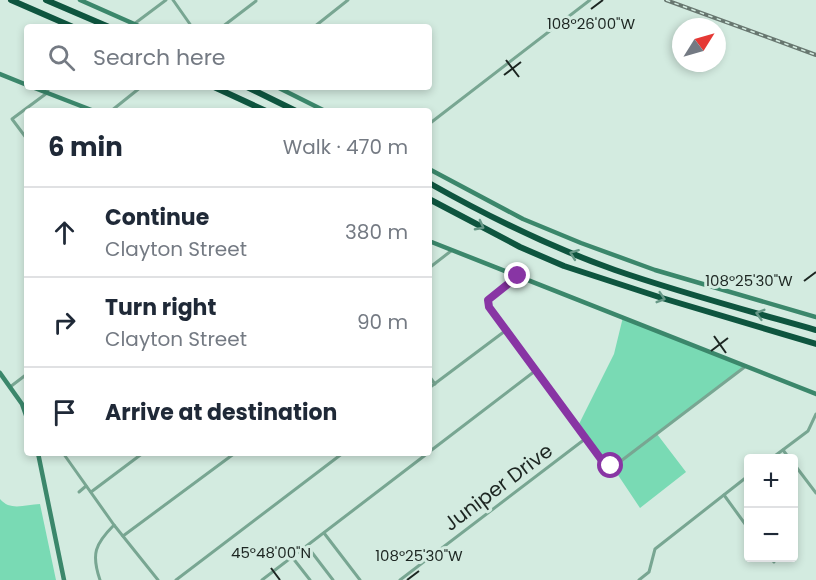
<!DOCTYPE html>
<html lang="en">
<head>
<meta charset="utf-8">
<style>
	:root { --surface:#fff; --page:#f2f2f3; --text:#1f2937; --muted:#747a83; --line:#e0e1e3 }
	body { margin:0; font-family:Poppins,sans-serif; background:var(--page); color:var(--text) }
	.controls { position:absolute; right:18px; bottom:18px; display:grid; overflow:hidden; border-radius:6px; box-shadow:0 3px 9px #0003 }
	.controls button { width:54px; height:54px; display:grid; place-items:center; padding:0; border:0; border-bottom:2px solid var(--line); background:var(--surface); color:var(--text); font:30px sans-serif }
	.compass { position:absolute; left:672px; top:18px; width:54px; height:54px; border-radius:50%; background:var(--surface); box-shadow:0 3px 9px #0003; rotate:53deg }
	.stop { position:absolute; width:18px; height:18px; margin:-14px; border:4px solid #8835a4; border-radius:50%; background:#fff }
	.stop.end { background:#8835a4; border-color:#fff; box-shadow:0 2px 6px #0008 }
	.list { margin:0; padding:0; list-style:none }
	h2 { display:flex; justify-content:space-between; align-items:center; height:78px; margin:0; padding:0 24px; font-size:26px }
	h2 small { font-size:20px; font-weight:400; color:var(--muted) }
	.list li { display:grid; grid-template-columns:39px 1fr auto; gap:18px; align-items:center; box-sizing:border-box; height:90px; padding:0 24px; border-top:2px solid var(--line) }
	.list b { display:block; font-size:22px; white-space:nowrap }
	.list p { margin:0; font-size:20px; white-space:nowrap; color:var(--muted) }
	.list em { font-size:20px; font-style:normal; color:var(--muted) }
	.icon { flex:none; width:33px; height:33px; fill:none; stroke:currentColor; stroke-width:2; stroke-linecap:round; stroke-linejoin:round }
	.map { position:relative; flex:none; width:816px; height:580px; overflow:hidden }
	.search { position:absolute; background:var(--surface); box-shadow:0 3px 9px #0003; left:24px; top:24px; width:408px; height:66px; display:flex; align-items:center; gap:15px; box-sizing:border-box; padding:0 21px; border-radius:6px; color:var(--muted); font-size:22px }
	.panel { position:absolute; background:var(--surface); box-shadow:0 3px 9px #0003; left:24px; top:108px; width:408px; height:348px; border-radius:6px }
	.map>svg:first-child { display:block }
</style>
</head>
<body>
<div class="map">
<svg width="816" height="580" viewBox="0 0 816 580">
	<rect width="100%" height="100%" fill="#d3ebe0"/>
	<g fill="#79dab4">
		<polygon points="623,317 746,366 657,434 686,472 640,508 612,466 606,466 577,428 614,354"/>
		<path d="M0,499c11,13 26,5 40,5l16,76h-56z"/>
	</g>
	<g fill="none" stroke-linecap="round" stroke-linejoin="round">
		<g stroke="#78a692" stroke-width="3">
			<polyline points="173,0 192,27"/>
			<polyline points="134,24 166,0"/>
			<polyline points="222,27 256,1"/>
			<polyline points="314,27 348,0"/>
			<polyline points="111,111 141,87"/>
			<polyline points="429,124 590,0"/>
			<polyline points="27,139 12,119 47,93 49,87"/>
			<polyline points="429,268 451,251"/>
			<polyline points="518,276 488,300 489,307 606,467 617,464 746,366"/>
			<polyline points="429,376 435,384"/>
			<polyline points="10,387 27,374"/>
			<polyline points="429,388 505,331"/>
			<polyline points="783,450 789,458"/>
			<polyline points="429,452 535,371"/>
			<polyline points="63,453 114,525 158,580"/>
			<polyline points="772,458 808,431 816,414"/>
			<polyline points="794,464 816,493"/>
			<polyline points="79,492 86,486"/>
			<polyline points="91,492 143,453"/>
			<polyline points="724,495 748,528"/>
			<polyline points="324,533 360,580"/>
			<polyline points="123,536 235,453"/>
			<polyline points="307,546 333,580"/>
			<polyline points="292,557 310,580"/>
			<polyline points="771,558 774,562"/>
			<path d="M100,580c-9,-26 -5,-36 14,-55"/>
			<polyline points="176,580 343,453"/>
			<polyline points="262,580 428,453"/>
			<polyline points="400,580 585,439"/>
			<polyline points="639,580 649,572 655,549 748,476"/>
		</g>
		<g stroke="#3b876b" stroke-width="4.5">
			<polyline points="80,0 141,27"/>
			<polyline points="0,74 27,85"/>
			<polyline points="32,87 94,111"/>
			<polyline points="277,87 325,111"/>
			<polyline points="429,169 523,219 581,243 655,270 816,317"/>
			<polyline points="429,241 816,394"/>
			<polyline points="0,373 22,404 27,418"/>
			<polyline points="38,453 64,580"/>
		</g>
		<g stroke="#0e553f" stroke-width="6">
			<polyline points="11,0 73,27"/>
			<polyline points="46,0 109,27"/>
			<polyline points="214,87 266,111"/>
			<polyline points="247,87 296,111"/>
			<path d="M429,183c60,34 121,64 186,87 66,23 134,41 201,60"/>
			<polyline points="429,199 520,247 564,266 662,298 816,344"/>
		</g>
		<defs>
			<polyline id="rail" points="666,0 816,55"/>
		</defs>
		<use href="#rail" stroke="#687770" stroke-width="4"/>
		<use href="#rail" stroke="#d3ebe0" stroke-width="1.5" stroke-dasharray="4.5" stroke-linecap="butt"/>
	</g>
	<defs><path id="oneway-chevron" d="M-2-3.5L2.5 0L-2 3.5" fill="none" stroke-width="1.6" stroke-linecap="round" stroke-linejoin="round" transform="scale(1.5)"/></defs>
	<g stroke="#679887">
		<use href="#oneway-chevron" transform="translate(480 226) rotate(28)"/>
		<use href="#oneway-chevron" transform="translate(574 254) rotate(-159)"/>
		<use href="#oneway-chevron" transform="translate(661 298) rotate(17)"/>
		<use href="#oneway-chevron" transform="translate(760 314) rotate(-164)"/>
	</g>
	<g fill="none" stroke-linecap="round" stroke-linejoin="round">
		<polyline stroke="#8835a4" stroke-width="8" points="518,276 488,300 489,307 606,466 611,466"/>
	</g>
	<path fill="none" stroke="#1d2622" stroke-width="2" d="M591,9l12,-9M506,60l13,17M504,75l17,-13M804,281l12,-9M714,336l12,17M711,351l17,-13M271,568l9,12M407,580l12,-9"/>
	<g text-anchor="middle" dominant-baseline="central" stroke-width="6" stroke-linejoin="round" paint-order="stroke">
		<g font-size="20" fill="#1d2622" stroke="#d3ebe0">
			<text transform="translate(498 487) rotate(-37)">Juniper Drive</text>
		</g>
	</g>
	<g font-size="15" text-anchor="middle" fill="#1d2622" stroke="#d3ebe0" stroke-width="6" stroke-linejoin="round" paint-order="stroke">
		<text x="591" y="29">108°26'00"W</text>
		<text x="749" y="286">108°25'30"W</text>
		<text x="271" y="558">45°48'00"N</text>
		<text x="419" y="561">108°25'30"W</text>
	</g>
</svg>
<div class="controls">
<button>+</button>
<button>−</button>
</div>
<svg class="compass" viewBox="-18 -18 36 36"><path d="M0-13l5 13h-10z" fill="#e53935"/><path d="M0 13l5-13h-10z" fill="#747a83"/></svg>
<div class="stop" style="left:611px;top:466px"></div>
<div class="stop end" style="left:518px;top:276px"></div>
<div class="search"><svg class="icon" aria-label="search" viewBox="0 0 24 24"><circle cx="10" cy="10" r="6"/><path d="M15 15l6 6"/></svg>Search here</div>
<section class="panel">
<h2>6 min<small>Walk · 470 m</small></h2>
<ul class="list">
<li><svg class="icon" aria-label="ahead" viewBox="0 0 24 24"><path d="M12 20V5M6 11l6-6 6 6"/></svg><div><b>Continue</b><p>Clayton Street</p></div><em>380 m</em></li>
<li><svg class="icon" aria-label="right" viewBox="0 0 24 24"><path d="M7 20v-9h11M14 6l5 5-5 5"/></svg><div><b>Turn right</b><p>Clayton Street</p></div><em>90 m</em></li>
<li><svg class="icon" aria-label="arrive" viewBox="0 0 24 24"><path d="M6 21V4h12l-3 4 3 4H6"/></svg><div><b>Arrive at destination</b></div></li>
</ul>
</section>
</div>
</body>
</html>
